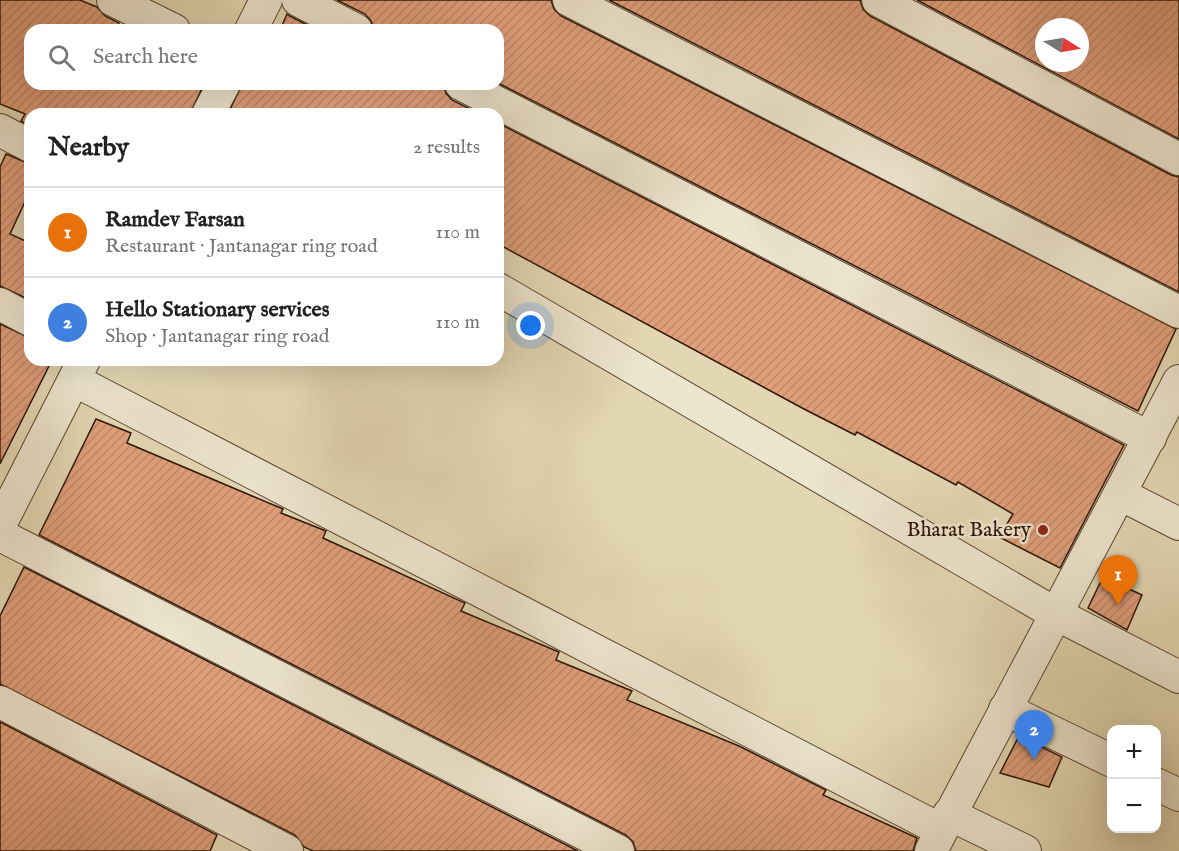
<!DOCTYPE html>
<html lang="en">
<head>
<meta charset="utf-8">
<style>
	:root { --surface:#fff; --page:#f2f2f2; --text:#222; --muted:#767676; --line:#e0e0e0; --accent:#8f2418 }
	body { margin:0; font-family:"IM FELL English",serif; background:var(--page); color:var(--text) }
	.controls { position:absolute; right:18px; bottom:18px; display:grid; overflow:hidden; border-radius:12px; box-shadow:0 6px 24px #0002 }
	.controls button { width:54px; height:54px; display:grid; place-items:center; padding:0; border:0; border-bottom:2px solid var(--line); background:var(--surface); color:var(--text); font:30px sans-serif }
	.compass { position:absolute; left:1035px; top:18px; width:54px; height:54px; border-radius:50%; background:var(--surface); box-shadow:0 6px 24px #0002; rotate:101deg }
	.you { position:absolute; left:531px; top:326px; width:21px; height:21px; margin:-15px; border:4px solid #fff; border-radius:50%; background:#1a73e8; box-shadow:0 0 0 9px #1a73e833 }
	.badge { display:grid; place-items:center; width:39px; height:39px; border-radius:50%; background:var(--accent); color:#fff; font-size:20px; font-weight:700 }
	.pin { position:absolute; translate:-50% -50px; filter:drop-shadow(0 2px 3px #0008) }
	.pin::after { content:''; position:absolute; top:32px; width:21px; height:18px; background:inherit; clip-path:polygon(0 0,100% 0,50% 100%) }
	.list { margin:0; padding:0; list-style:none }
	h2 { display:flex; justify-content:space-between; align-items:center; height:78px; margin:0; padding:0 24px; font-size:26px }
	h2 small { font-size:20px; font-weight:400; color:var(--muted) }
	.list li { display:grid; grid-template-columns:39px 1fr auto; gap:18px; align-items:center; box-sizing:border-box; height:90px; padding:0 24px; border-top:2px solid var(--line) }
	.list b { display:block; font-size:22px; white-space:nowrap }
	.list p { margin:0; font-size:20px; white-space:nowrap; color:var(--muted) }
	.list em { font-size:20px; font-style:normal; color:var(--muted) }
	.icon { flex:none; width:33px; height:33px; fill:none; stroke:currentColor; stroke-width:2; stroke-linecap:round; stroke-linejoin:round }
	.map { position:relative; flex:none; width:1179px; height:851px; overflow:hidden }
	.search { position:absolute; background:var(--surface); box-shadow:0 6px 24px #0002; left:24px; top:24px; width:480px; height:66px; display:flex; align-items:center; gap:15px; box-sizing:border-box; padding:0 21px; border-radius:18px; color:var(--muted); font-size:22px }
	.panel { position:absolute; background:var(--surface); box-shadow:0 6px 24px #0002; left:24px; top:108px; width:480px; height:258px; border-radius:18px }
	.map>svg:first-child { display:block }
</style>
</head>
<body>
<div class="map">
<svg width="1179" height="851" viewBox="0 0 1179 851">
	<defs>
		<pattern id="building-hatch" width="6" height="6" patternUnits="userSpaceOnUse" patternTransform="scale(1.5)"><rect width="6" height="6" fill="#e09f7b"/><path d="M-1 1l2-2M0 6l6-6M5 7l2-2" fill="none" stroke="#c08869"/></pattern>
	</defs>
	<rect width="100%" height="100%" fill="#e3d7b3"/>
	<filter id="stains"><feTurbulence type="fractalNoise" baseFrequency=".00333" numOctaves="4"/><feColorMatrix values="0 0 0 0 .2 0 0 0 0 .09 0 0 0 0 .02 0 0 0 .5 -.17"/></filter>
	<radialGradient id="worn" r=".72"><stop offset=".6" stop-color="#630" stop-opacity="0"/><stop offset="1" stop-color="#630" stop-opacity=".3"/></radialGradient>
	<g fill="url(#building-hatch)" stroke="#2d1506" stroke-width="1.5" fill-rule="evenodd">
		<polygon points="0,0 80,0 97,7 105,16 119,23 115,30 30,30 30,84 204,84 190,114 30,114 30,126 21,121 25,114 0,104"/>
		<polygon points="337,0 551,0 554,9 561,16 1176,329 1138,411 498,83 498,30 374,30 371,21 365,14"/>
		<polygon points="609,0 860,0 863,9 870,16 1171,175 1179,177 1179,292"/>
		<path d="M917,0h262v139zM1044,27h36v36h-36z"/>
		<polygon points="287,14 290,16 317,30 280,30"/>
		<polygon points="242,84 443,84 446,93 452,100 480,114 228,114"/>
		<polygon points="498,123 1124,445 1060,568 999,537 1013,514 958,482 956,485 857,432 855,435 804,409 498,244"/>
		<polygon points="6,154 30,164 30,191 10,234 30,243 30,300 0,286 0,167"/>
		<polygon points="0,324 30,338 30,360 52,360 0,464"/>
		<polygon points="96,419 131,433 127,443 283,509 281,513 326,531 323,538 465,603 461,611 559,652 556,660 632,691 627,700 739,746 826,790 823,795 917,838 913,851 636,851 633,842 626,835 39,535"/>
		<polygon points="24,567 578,851 313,851 304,847 295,835 0,684 0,616"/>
		<polygon points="1103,577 1142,595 1127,630 1088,608"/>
		<polygon points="0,722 217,835 210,851 0,851"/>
		<polygon points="1019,736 1062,757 1049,787 1000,773"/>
	</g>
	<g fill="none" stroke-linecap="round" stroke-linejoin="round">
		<defs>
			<g id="minor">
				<polyline points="113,0 174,30"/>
				<polyline points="298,0 356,30"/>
				<polyline points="569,0 1179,312"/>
				<polyline points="878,0 1179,159"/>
				<polyline points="251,30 266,0"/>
				<polyline points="461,84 1150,438"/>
				<polyline points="208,114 224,84"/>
				<polyline points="0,130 30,146"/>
				<polyline points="498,289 1056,614 1179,677"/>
				<polyline points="0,304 30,320"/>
				<polyline points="74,380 941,830"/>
				<polyline points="1120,494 1179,524"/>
				<polyline points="0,525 84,360"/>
				<polyline points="0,535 618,851"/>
				<polyline points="0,702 287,851"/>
				<polyline points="1005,709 1112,761"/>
				<polyline points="1156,784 1179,795"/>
				<polyline points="949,814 1025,851"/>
				<polyline points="931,851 1179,381"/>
			</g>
		</defs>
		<use href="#minor" stroke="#5a4631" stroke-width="34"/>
		<use href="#minor" stroke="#ede5ce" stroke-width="32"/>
	</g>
	<circle fill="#8f2418" stroke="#ede5ce" stroke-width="2" cx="1043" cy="530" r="6"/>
	<g text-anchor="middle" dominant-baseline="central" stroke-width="5" stroke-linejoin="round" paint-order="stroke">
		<g font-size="21" fill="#2d1506" stroke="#ede5ce" text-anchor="end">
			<text x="1031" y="530">Bharat Bakery</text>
		</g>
	</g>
	<rect width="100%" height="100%" filter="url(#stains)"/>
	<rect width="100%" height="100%" fill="url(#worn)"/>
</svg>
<div class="controls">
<button>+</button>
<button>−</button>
</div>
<svg class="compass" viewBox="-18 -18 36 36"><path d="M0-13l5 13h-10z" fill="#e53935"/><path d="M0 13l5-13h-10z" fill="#767676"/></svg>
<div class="you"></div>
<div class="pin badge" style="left:1118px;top:605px;background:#e8710a">1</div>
<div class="pin badge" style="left:1034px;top:760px;background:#3f7fe0">2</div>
<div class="search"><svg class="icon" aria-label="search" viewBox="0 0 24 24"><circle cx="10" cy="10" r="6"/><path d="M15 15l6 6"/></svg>Search here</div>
<section class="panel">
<h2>Nearby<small>2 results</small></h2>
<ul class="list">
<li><span class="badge" style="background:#e8710a">1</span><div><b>Ramdev Farsan</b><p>Restaurant · Jantanagar ring road</p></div><em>110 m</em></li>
<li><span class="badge" style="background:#3f7fe0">2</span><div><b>Hello Stationary services</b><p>Shop · Jantanagar ring road</p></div><em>110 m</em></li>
</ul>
</section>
</div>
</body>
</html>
